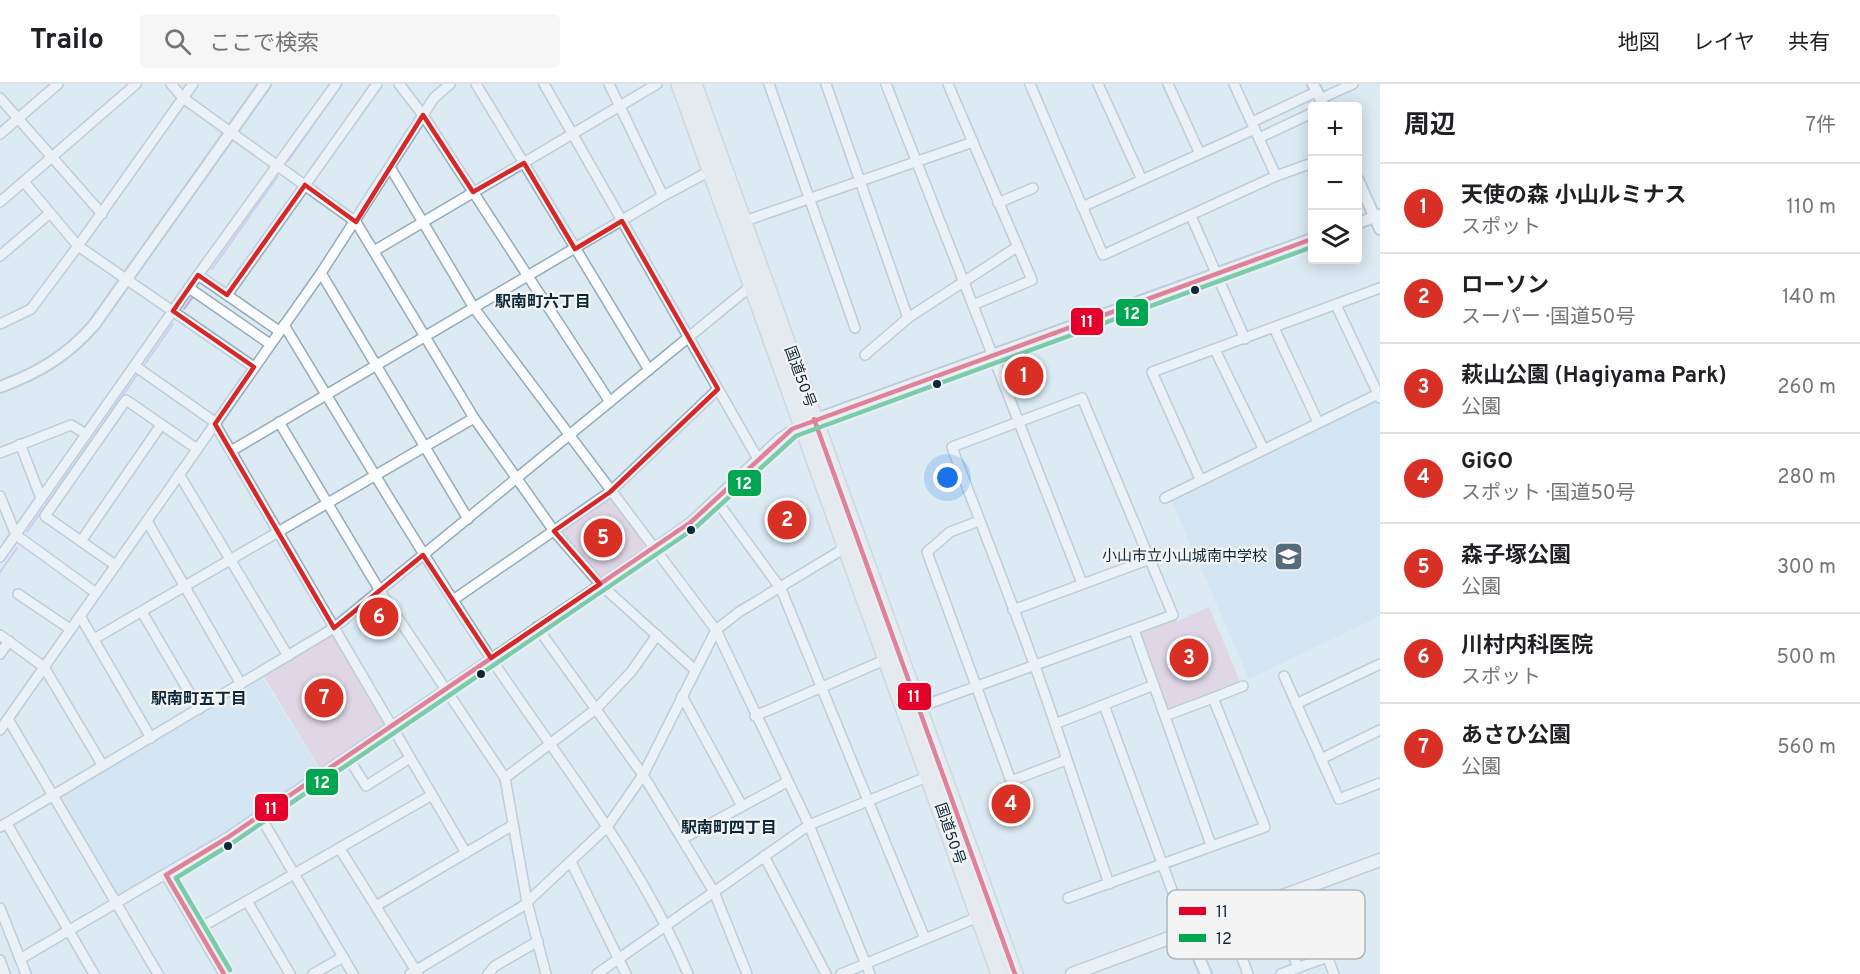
<!DOCTYPE html>
<html lang="ja">
<head>
<meta charset="utf-8">
<style>
	:root { --surface:#fff; --page:#f6f6f6; --text:#202124; --muted:#757577; --line:#e0e0e0; --accent:#d93025 }
	body { margin:0; font-family:Overpass,"Noto Sans JP",sans-serif; background:var(--page); color:var(--text) }
	.controls { position:absolute; right:18px; top:18px; display:grid; overflow:hidden; border-radius:6px; box-shadow:0 3px 15px #0003 }
	.controls button { width:54px; height:54px; display:grid; place-items:center; padding:0; border:0; border-bottom:2px solid var(--line); background:var(--surface); color:var(--text); font:30px sans-serif }
	.you { position:absolute; left:948px; top:394px; width:21px; height:21px; margin:-15px; border:4px solid #fff; border-radius:50%; background:#1a73e8; box-shadow:0 0 0 9px #1a73e833 }
	.badge { display:grid; place-items:center; width:39px; height:39px; border-radius:50%; background:var(--accent); color:#fff; font-size:20px; font-weight:700 }
	.pin { position:absolute; translate:-50% -50%; border:3px solid #fff; box-shadow:0 2px 6px #0006 }
	.list { margin:0; padding:0; list-style:none }
	h2 { display:flex; justify-content:space-between; align-items:center; height:78px; margin:0; padding:0 24px; font-size:26px }
	h2 small { font-size:20px; font-weight:400; color:var(--muted) }
	.list li { display:grid; grid-template-columns:39px 1fr auto; gap:18px; align-items:center; box-sizing:border-box; height:90px; padding:0 24px; border-top:2px solid var(--line) }
	.list b { display:block; font-size:22px; white-space:nowrap }
	.list p { margin:0; font-size:20px; white-space:nowrap; color:var(--muted) }
	.list em { font-size:20px; font-style:normal; color:var(--muted) }
	.icon { flex:none; width:33px; height:33px; fill:none; stroke:currentColor; stroke-width:2; stroke-linecap:round; stroke-linejoin:round }
	.map { position:relative; flex:none; width:1380px; height:890px; overflow:hidden }
	header { display:flex; align-items:center; gap:36px; box-sizing:border-box; height:84px; padding:0 30px; background:var(--surface); border-bottom:2px solid var(--line) }
	header strong { font-size:28px }
	nav { display:flex; gap:33px; margin-inline-start:auto; font-size:21px }
	.search { width:420px; height:54px; background:var(--page); display:flex; align-items:center; gap:15px; box-sizing:border-box; padding:0 21px; border-radius:6px; color:var(--muted); font-size:22px }
	main { display:flex }
	aside { flex:1; background:var(--surface) }
	.map>svg:first-child { display:block }
</style>
</head>
<body>
<header>
<strong>Trailo</strong>
<div class="search"><svg class="icon" aria-label="search" viewBox="0 0 24 24"><circle cx="10" cy="10" r="6"/><path d="M15 15l6 6"/></svg>ここで検索</div>
<nav><a>地図</a><a>レイヤ</a><a>共有</a></nav>
</header>
<main>
<div class="map">
<svg width="1380" height="890" viewBox="0 0 1380 890">
	<rect width="100%" height="100%" fill="#dceaf4"/>
	<g fill="#cbe2f2">
		<polygon points="1376,315 1380,323 1380,532 1249,595 1170,413"/>
		<polygon points="262,593 319,685 258,729 121,811 112,806 61,718 65,709"/>
	</g>
	<g fill="#e3c1d2">
		<polygon points="607,413 611,413 644,459 644,465 603,492 597,491 561,446"/>
		<polygon points="1209,523 1241,600 1168,628 1138,547 1173,535 1177,537"/>
		<polygon points="329,551 335,553 385,638 382,643 320,685 263,591"/>
	</g>
	<g fill="none" stroke-linecap="round" stroke-linejoin="round">
		<g stroke="#bbaae8" stroke-width="2">
			<polyline points="288,77 342,0"/>
			<polyline points="212,185 278,92"/>
			<polyline points="184,225 192,214"/>
			<polyline points="145,280 173,240"/>
			<polyline points="27,448 137,291"/>
			<polyline points="0,488 17,464"/>
		</g>
		<defs>
			<g id="minor">
				<polyline points="171,0 183,14 356,138 474,334 554,447 600,500 694,585"/>
				<polyline points="193,0 78,162 254,283"/>
				<polyline points="399,0 423,31 610,318"/>
				<polyline points="476,0 649,286"/>
				<polyline points="544,0 758,375"/>
				<polyline points="609,0 663,112"/>
				<polyline points="769,0 855,244"/>
				<polyline points="826,0 908,234"/>
				<polyline points="886,0 1082,499"/>
				<polyline points="948,0 1032,196 973,221"/>
				<polyline points="1030,0 1103,171 1276,92 1312,79"/>
				<polyline points="1098,0 1142,96"/>
				<polyline points="1168,0 1200,70"/>
				<polyline points="1234,0 1276,92"/>
				<polyline points="0,14 102,130"/>
				<polyline points="1320,15 1353,0"/>
				<polyline points="1252,38 1316,8"/>
				<polyline points="0,50 58,0"/>
				<polyline points="1259,54 1312,29"/>
				<polyline points="390,83 474,224 716,546 809,741 870,890"/>
				<polyline points="0,118 136,0"/>
				<polyline points="998,119 1033,104"/>
				<polyline points="1082,123 1255,45"/>
				<polyline points="1191,132 1245,255"/>
				<polyline points="742,138 973,58"/>
				<polyline points="374,167 657,0"/>
				<polyline points="0,172 50,129"/>
				<polyline points="321,189 468,435"/>
				<polyline points="198,191 279,247"/>
				<polyline points="189,204 270,260"/>
				<polyline points="227,211 377,0"/>
				<polyline points="1336,221 1380,314"/>
				<polyline points="0,240 31,225 78,162 24,98"/>
				<path d="M284,241c68,112 135,225 208,335 68,102 148,200 196,314"/>
				<polyline points="1274,244 1318,338"/>
				<polyline points="1215,266 1263,364"/>
				<polyline points="865,271 908,234 1017,163"/>
				<polyline points="135,282 216,339"/>
				<polyline points="279,338 380,507 505,694 527,818 546,890"/>
				<polyline points="215,340 466,769"/>
				<polyline points="20,360 41,414"/>
				<polyline points="231,367 663,112 710,87"/>
				<polyline points="0,369 71,341 86,350"/>
				<polyline points="179,390 288,572"/>
				<polyline points="1200,395 1152,288 1380,204"/>
				<polyline points="0,412 16,451 96,509"/>
				<polyline points="1165,414 1380,309"/>
				<polyline points="716,416 781,505 925,855"/>
				<polyline points="147,437 241,600"/>
				<polyline points="979,437 950,448 927,468 1011,697 1066,676"/>
				<polyline points="81,457 161,341"/>
				<polyline points="0,473 198,191 336,0"/>
				<polyline points="115,481 45,432 126,316 197,365"/>
				<polyline points="18,510 70,545"/>
				<polyline points="453,516 610,408 718,305"/>
				<polyline points="1013,526 1150,475"/>
				<polyline points="142,528 199,625"/>
				<polyline points="80,532 151,654"/>
				<polyline points="537,543 643,691 682,755 714,808 747,890"/>
				<polyline points="1134,546 1211,761"/>
				<polyline points="0,551 44,583 103,682"/>
				<polyline points="94,555 474,334"/>
				<polyline points="0,570 9,557"/>
				<polyline points="1284,592 1339,715 1380,699"/>
				<polyline points="682,612 742,722"/>
				<polyline points="1213,614 1243,602"/>
				<polyline points="1296,620 1380,580"/>
				<polyline points="1104,621 1187,847"/>
				<path d="M917,624l256,-93 -91,-217 -130,49c34,92 72,183 103,277 18,53 36,106 54,160"/>
				<polyline points="755,632 887,575"/>
				<polyline points="8,635 158,890"/>
				<polyline points="1055,640 1154,601"/>
				<polyline points="0,646 321,189 434,14 450,0"/>
				<polyline points="348,673 366,702 410,674"/>
				<polyline points="1321,675 1380,646"/>
				<polyline points="505,694 596,625 631,588 657,551"/>
				<polyline points="260,732 353,890"/>
				<polyline points="7,740 94,890"/>
				<polyline points="0,743 334,544 751,202"/>
				<polyline points="682,755 787,698"/>
				<polyline points="340,765 418,890"/>
				<polyline points="764,772 826,890"/>
				<polyline points="571,778 626,890"/>
				<polyline points="166,791 224,890"/>
				<polyline points="1068,814 1265,743 1213,614 1165,632"/>
				<polyline points="1272,816 1298,884"/>
				<polyline points="247,817 290,890"/>
				<polyline points="376,822 513,741"/>
				<polyline points="0,824 26,890"/>
				<polyline points="198,845 432,711"/>
				<polyline points="1287,855 1316,845 1334,890"/>
				<polyline points="20,875 227,754 653,465 691,438 780,354 801,341"/>
				<polyline points="0,876 5,890"/>
				<polyline points="313,890 343,873"/>
				<polyline points="410,890 523,822 607,743 643,691 716,546 739,528 845,464"/>
				<polyline points="488,890 495,882 538,857"/>
				<polyline points="597,890 809,741 929,692"/>
				<polyline points="841,890 978,833"/>
				<polyline points="1248,890 1237,861 1282,843"/>
				<polyline points="1281,890 1327,873"/>
			</g>
			<g id="tertiary">
				<polyline points="1313,0 1324,22"/>
				<polyline points="1358,96 1380,145"/>
				<polyline points="1358,139 1380,131"/>
				<path d="M0,303c38,-14 67,-31 94,-62l171,-241"/>
				<polyline points="811,337 1312,155"/>
				<polyline points="1187,847 1206,890"/>
			</g>
			<polyline id="secondary" points="1072,890 1380,776"/>
			<g id="trunk">
				<polyline points="679,0 999,890"/>
				<polyline points="694,0 1015,890"/>
			</g>
		</defs>
		<use href="#minor" stroke="#97abb8" stroke-width="12"/>
		<use href="#tertiary" stroke="#97abb8" stroke-width="14"/>
		<use href="#secondary" stroke="#97abb8" stroke-width="15"/>
		<use href="#trunk" stroke="#b8c5cc" stroke-width="18"/>
		<use href="#minor" stroke="#fafcfd" stroke-width="9"/>
		<use href="#tertiary" stroke="#fafcfd" stroke-width="10"/>
		<use href="#secondary" stroke="#f6f6f6" stroke-width="12"/>
		<use href="#trunk" stroke="#efebe8" stroke-width="15"/>
		<defs>
			<g id="bus-1">
				<polyline points="814,335 1015,890"/>
				<polyline points="224,890 166,791 227,754 691,438 792,345 1312,155"/>
			</g>
			<polyline id="bus-2" points="230,886 176,794 231,760 695,444 796,352 1312,163"/>
		</defs>
		<use href="#bus-1" stroke="#f4f4f4" stroke-width="9"/>
		<use href="#bus-2" stroke="#f4f4f4" stroke-width="9"/>
		<use href="#bus-1" stroke="#e4002b" stroke-width="4.5"/>
		<use href="#bus-2" stroke="#00a651" stroke-width="4.5"/>
	</g>
	<path d="M0 0H1380V890H0ZM423,31l50,77 51,-29 51,86 47,-28 96,168 -108,103 -56,39 46,53 -109,74 -68,-103 -89,73 -119,-204 39,-57 -81,-56 25,-36 29,20 78,-110 51,37z" fill="#dceaf4" fill-opacity=".55" fill-rule="evenodd"/>
	<path fill="none" stroke="#d62828" stroke-width="4.5" stroke-linejoin="round" d="M423,31l50,77 51,-29 51,86 47,-28 96,168 -108,103 -56,39 46,53 -109,74 -68,-103 -89,73 -119,-204 39,-57 -81,-56 25,-36 29,20 78,-110 51,37z"/>
	<defs>
		<symbol id="school-square" viewBox="-11 -11 22 22"><rect x="-9" y="-9" width="18" height="18" rx="4" fill="#546c7b" stroke="#f4f4f4"/><path d="M0-5L7-2L0 1L-7-2ZM-4 1L0 2.5L4 1V4Q0 6-4 4Z" fill="#fff"/></symbol>
	</defs>
	<g fill-rule="evenodd">
		<use href="#school-square" x="1272" y="456" width="33" height="33"/>
	</g>
	<g fill="#0a283a" stroke="#f4f4f4" stroke-width="2">
		<circle cx="1195" cy="206" r="5"/>
		<circle cx="937" cy="300" r="5"/>
		<circle cx="691" cy="446" r="5"/>
		<circle cx="481" cy="590" r="5"/>
		<circle cx="228" cy="762" r="5"/>
	</g>
	<g text-anchor="middle" dominant-baseline="central" stroke-width="4.5" stroke-linejoin="round" paint-order="stroke">
		<g font-size="15" fill="#0a283a" stroke="#f4f4f4">
			<text transform="translate(799 293) rotate(70)">国道50号</text>
			<text transform="translate(949 750) rotate(71)">国道50号</text>
		</g>
		<g font-size="15" fill="#0a283a" stroke="#f4f4f4" text-anchor="end">
			<text x="1267" y="473">小山市立小山城南中学校</text>
		</g>
		<g font-size="16" font-weight="bold" fill="#0a283a" stroke="#f4f4f4">
			<text x="543" y="219">駅南町六丁目</text>
			<text x="199" y="616">駅南町五丁目</text>
			<text x="729" y="745">駅南町四丁目</text>
		</g>
	</g>
	<rect x="1167" y="806" width="198" height="69" rx="9" fill="#f4f4f4" stroke="#aeb7bc" stroke-width="1.5"/>
	<rect x="1179" y="823" width="27" height="8" fill="#e4002b"/>
	<rect x="1179" y="850" width="27" height="8" fill="#00a651"/>
	<g font-size="16" fill="#0a283a">
		<text x="1216" y="833">11</text>
		<text x="1216" y="860">12</text>
	</g>
	<g stroke="#f4f4f4" stroke-width="2">
		<rect x="1115" y="214" width="34" height="29" rx="6" fill="#00a651"/>
		<rect x="1070" y="223" width="34" height="29" rx="6" fill="#e4002b"/>
		<rect x="727" y="385" width="35" height="28" rx="6" fill="#00a651"/>
		<rect x="897" y="598" width="35" height="29" rx="6" fill="#e4002b"/>
		<rect x="305" y="684" width="34" height="28" rx="6" fill="#00a651"/>
		<rect x="254" y="709" width="35" height="29" rx="6" fill="#e4002b"/>
	</g>
	<g font-size="16" text-anchor="middle" font-weight="bold" fill="#fff">
		<text x="1132" y="235">12</text>
		<text x="1087" y="243">11</text>
		<text x="744" y="405">12</text>
		<text x="914" y="618">11</text>
		<text x="322" y="704">12</text>
		<text x="271" y="730">11</text>
	</g>
</svg>
<div class="controls">
<button>+</button>
<button>−</button>
<button><svg class="icon" aria-label="layers" viewBox="0 0 24 24"><path d="M12 4l9 5-9 5-9-5zM3 14l9 5 9-5"/></svg></button>
</div>
<div class="you"></div>
<div class="pin badge" style="left:1024px;top:292px">1</div>
<div class="pin badge" style="left:787px;top:436px">2</div>
<div class="pin badge" style="left:1189px;top:574px">3</div>
<div class="pin badge" style="left:1011px;top:720px">4</div>
<div class="pin badge" style="left:603px;top:454px">5</div>
<div class="pin badge" style="left:379px;top:533px">6</div>
<div class="pin badge" style="left:324px;top:614px">7</div>
</div>
<aside>
<h2>周辺<small>7件</small></h2>
<ul class="list">
<li><span class="badge">1</span><div><b>天使の森 小山ルミナス</b><p>スポット</p></div><em>110 m</em></li>
<li><span class="badge">2</span><div><b>ローソン</b><p>スーパー · 国道50号</p></div><em>140 m</em></li>
<li><span class="badge">3</span><div><b>萩山公園 (Hagiyama Park)</b><p>公園</p></div><em>260 m</em></li>
<li><span class="badge">4</span><div><b>GiGO</b><p>スポット · 国道50号</p></div><em>280 m</em></li>
<li><span class="badge">5</span><div><b>森子塚公園</b><p>公園</p></div><em>300 m</em></li>
<li><span class="badge">6</span><div><b>川村内科医院</b><p>スポット</p></div><em>500 m</em></li>
<li><span class="badge">7</span><div><b>あさひ公園</b><p>公園</p></div><em>560 m</em></li>
</ul>
</aside>
</main>
</body>
</html>
